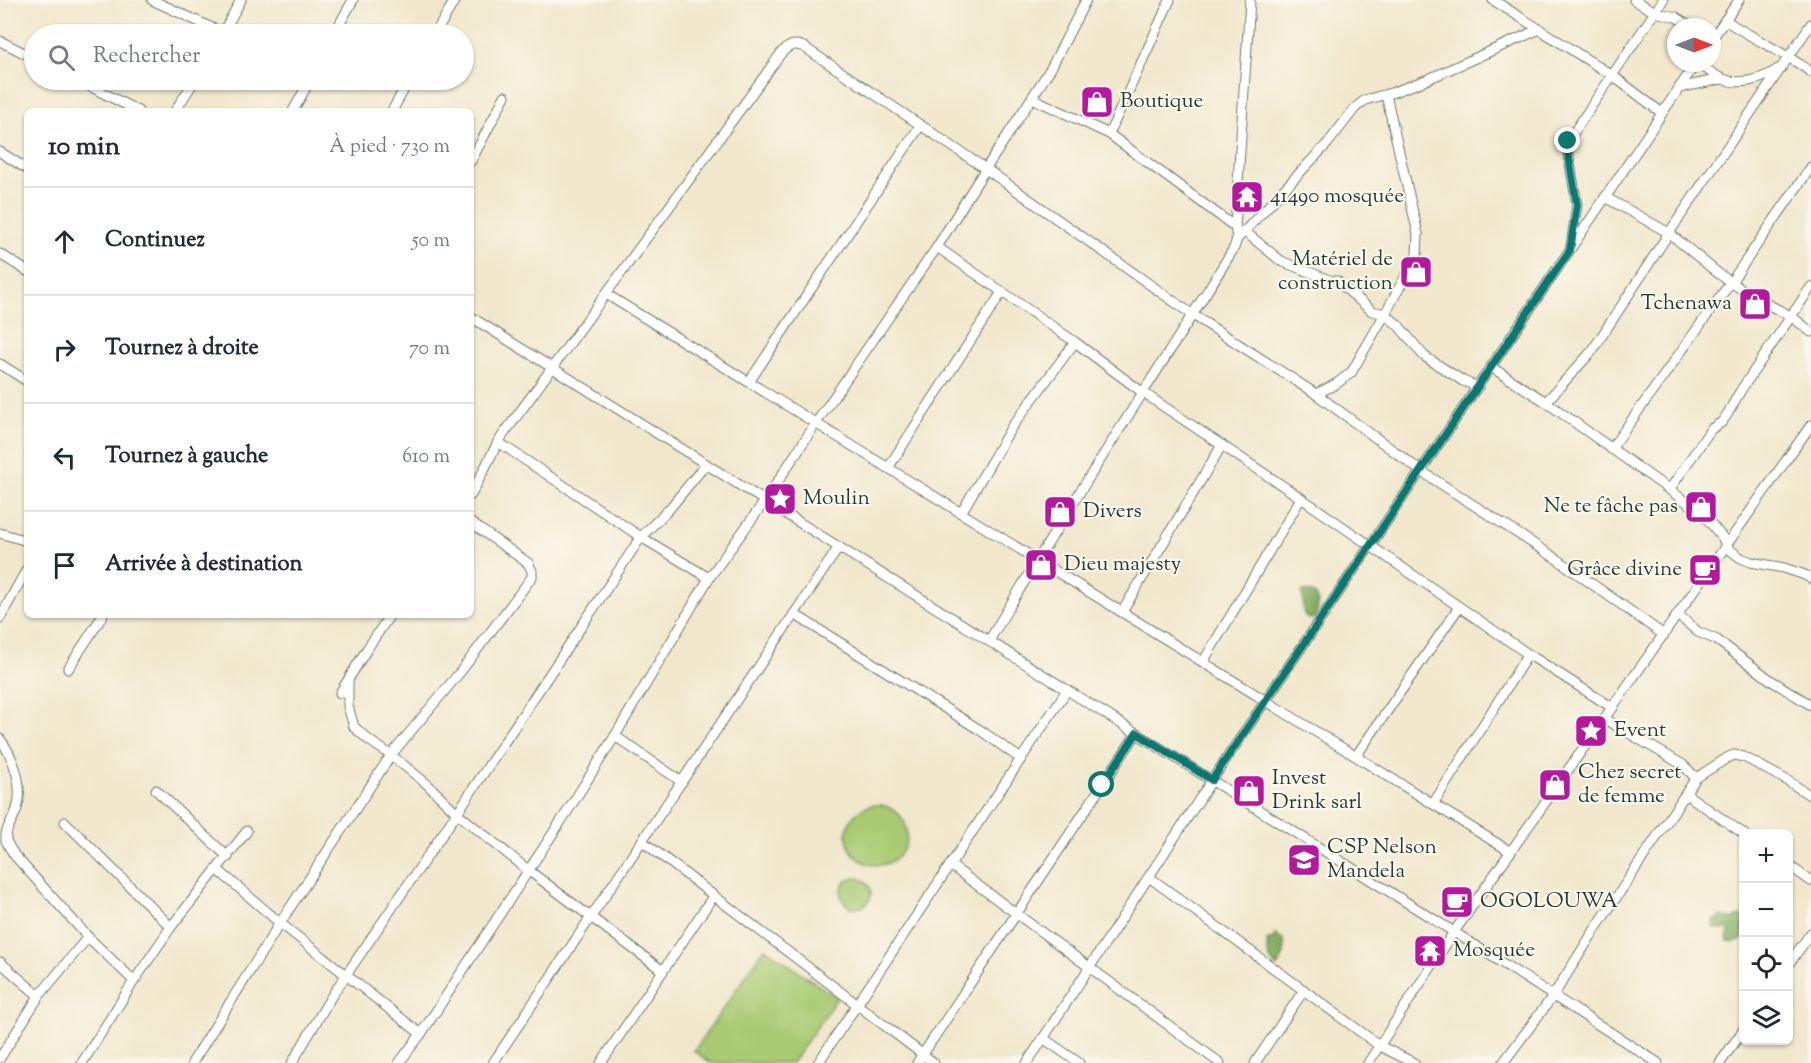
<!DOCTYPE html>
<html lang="fr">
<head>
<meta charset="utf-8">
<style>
	:root { --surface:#fff; --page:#f6f6f7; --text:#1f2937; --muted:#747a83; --line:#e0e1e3 }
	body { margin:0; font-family:"Sorts Mill Goudy",serif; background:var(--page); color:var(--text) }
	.controls { position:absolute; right:18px; bottom:18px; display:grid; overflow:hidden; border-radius:9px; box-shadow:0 2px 4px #0004 }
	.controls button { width:54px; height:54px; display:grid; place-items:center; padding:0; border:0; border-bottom:2px solid var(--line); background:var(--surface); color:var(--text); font:30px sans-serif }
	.compass { position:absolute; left:1667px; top:18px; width:54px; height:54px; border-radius:50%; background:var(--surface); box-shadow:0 2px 4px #0004; rotate:90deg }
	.stop { position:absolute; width:18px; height:18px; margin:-14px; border:4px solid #0f766e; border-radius:50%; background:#fff }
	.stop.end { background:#0f766e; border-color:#fff; box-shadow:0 2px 6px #0008 }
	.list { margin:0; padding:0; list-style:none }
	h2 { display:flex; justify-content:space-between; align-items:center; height:78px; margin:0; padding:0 24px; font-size:26px }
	h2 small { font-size:20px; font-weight:400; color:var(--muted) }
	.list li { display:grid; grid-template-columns:39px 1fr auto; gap:18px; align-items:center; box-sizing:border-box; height:108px; padding:0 24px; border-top:2px solid var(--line) }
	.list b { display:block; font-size:22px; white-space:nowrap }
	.list em { font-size:20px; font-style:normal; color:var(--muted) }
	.icon { flex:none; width:33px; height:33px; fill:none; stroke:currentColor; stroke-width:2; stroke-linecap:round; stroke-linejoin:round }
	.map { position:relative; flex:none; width:1811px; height:1063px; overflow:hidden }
	.search { position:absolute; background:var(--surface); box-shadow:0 2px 4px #0004; left:24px; top:24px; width:450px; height:66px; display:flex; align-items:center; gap:15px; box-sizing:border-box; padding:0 21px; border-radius:33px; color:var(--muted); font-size:22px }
	.panel { position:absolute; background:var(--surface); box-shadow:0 2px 4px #0004; left:24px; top:108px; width:450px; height:510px; border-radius:9px }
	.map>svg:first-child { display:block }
</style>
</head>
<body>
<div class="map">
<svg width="1811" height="1063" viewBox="0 0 1811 1063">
	<rect width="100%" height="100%" fill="#fbf7ec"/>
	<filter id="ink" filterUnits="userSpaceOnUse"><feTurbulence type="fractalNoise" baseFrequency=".0167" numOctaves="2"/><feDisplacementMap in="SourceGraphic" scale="12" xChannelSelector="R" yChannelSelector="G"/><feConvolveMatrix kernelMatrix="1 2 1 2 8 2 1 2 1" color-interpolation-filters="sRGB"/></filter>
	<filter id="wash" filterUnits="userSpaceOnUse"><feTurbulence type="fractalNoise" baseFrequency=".008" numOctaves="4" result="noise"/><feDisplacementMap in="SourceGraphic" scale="24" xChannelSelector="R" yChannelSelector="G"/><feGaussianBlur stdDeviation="1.35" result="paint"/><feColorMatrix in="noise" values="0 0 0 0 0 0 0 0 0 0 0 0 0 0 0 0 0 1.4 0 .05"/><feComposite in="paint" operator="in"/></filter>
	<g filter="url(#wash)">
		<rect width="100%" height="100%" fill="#f1e7cc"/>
		<g fill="#a9ca72" stroke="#648453" stroke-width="1.5">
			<circle cx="877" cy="835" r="30"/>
			<circle cx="856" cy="893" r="15"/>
			<polygon points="765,948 837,998 792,1063 711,1063 694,1051"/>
		</g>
		<g fill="#86ae64" stroke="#52764c" stroke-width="1.5">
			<path d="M1305,591l10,3 3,9 -1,13 -5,3 -5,-1c-8,-8 0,-17 -6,-26z"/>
			<polygon points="1720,916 1733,919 1736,917 1743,916 1743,939 1734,942 1728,941 1727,937 1729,933 1728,928 1726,928 1724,930 1713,927 1713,920 1718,919"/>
			<path d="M1275,935l8,4c4,10 0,22 -7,28 -7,-7 -10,-16 -9,-26l3,-2 2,1z"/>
		</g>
	</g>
	<g filter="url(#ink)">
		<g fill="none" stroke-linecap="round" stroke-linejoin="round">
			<defs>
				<g id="minor">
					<polyline points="152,0 223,33"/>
					<polyline points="1493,0 1613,76 1662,113"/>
					<polyline points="1634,0 1655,12 1676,17 1692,27"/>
					<path d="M1725,20c28,19 59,32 86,52"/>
					<polyline points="222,34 241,0"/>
					<polyline points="334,34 353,0"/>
					<polyline points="435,34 455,0"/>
					<polyline points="1712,39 1739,0"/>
					<polyline points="0,41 34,58"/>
					<path d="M1698,63c8,5 16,13 25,16 17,7 41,0 55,-10"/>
					<polyline points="78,80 138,111"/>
					<polyline points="1679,88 1721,79"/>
					<polyline points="175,111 195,80"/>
					<polyline points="293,111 310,80"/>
					<polyline points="392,111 409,80"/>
					<polyline points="1109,134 1170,0"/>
					<polyline points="0,152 27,169"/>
					<polyline points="471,161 505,96"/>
					<polyline points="1605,197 1669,233 1719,274 1753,297 1791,316 1811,332"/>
					<polyline points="1235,227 1250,0"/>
					<polyline points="1244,231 1281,261 1332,281 1337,281 1372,311 1385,314 1398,325 1424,356 1463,381 1478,387"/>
					<polyline points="1237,239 1328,143 1355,108 1365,100 1391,93 1426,80 1540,29"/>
					<polyline points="1571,246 1577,205 1567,146 1568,141 1663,0"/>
					<polyline points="937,247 1075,342 1142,392 1301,498 1528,654 1613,708"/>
					<polyline points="0,254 27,271"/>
					<polyline points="606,294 1511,852"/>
					<polyline points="471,317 1454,932 1658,1063"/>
					<polyline points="0,364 27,381"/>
					<polyline points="1491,367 1546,402 1702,513 1723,538 1726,547 1741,558 1751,562 1784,568 1805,575 1811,579"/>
					<polyline points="749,382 920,126"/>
					<polyline points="1316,394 1336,384 1351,373 1385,314 1417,255 1418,234 1386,95"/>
					<polyline points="1546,402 1592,351 1669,233 1811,24"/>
					<polyline points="498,442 641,537 709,578"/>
					<polyline points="1611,449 1731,282 1811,167"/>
					<polyline points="888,468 1002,292"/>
					<polyline points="1670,489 1711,429 1722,422 1728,413 1741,390 1811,287"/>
					<path d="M471,495l27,-53 284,-390c8,-7 12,-9 22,-5l182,122 207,146 123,79 105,77 136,88 107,76"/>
					<polyline points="961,513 1011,428 1075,342"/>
					<polyline points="0,533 27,541"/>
					<polyline points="1122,612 1222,445"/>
					<polyline points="794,614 980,730 1021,759"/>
					<polyline points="1678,615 1698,632 1717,640 1772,681 1811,705"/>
					<polyline points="0,618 27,569"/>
					<path d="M989,641c78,-134 164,-261 245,-393l3,-9 -2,-12 -126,-93 -77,-36"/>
					<polyline points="1203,662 1301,498"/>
					<polyline points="68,669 103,615"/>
					<polyline points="348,681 348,706 354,727 370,741 391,755 427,784 457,813 528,870 663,971"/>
					<polyline points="340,693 367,649 390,615"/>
					<polyline points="1605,719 1683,765 1696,778"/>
					<polyline points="615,736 682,782"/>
					<path d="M0,739c14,18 24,48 17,70 -3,10 -13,21 -11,31 2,6 6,11 9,16l73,81 46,44"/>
					<polyline points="1356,756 1459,607"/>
					<polyline points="156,790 228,857"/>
					<polyline points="1686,794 1744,834"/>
					<polyline points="1433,804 1528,654"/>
					<polyline points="65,822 171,927"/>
					<polyline points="642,841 934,1063"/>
					<polyline points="950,865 1220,1063"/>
					<polyline points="1788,865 1811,881"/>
					<polyline points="218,870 280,923 421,1034"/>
					<polyline points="1149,877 1380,1046 1414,1063"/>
					<polyline points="0,962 39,996"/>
					<polyline points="1788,965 1811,933"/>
					<polyline points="1043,1038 1079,1063"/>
					<polyline points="0,1058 39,996 88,937"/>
					<polyline points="82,1063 134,981 171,927 247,831"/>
					<polyline points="192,1063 280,923 391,755 461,671 532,577 532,571 528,563 471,523"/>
					<polyline points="292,1063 331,997 457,813 641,537 670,508 706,464"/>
					<polyline points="399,1063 421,1034 567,812 615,736 709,578 765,501 816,423 937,247 974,187 1051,68 1086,0"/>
					<polyline points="493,1063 839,547"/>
					<polyline points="601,1063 714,895"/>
					<polyline points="818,1063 1067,690"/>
					<polyline points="917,1063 1137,733"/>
					<polyline points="1027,1063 1212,780 1696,63"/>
					<polyline points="1255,1063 1304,990"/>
					<polyline points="1368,1063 1454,932 1811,425"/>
					<polyline points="1503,1063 1553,996 1594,931 1696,778 1727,758 1734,755 1744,757 1788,781 1811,796"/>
					<polyline points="1720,1063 1744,1029"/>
				</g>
			</defs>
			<use href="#minor" stroke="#687869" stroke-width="11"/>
			<use href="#minor" stroke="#fff" stroke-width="9"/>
		</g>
	</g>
	<g fill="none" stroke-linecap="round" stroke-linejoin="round" filter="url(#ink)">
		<polyline stroke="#0f766e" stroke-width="8" points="1102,785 1137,733 1212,780 1570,250 1577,205 1567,146 1568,141"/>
	</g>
	<defs>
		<symbol id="shop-square" viewBox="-11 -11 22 22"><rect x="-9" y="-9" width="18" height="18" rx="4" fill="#b5179e" stroke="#fbf7ec"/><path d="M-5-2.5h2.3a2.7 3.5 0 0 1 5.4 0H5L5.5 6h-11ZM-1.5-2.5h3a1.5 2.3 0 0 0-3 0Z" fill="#fff"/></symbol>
		<symbol id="temple-square" viewBox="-11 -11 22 22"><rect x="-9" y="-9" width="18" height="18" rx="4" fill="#b5179e" stroke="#fbf7ec"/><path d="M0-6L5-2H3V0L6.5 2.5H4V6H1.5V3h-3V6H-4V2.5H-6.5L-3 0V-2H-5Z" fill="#fff"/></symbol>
		<symbol id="sight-square" viewBox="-11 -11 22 22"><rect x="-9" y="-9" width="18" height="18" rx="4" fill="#b5179e" stroke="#fbf7ec"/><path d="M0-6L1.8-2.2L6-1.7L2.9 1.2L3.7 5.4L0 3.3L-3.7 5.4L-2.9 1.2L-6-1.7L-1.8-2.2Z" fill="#fff"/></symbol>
		<symbol id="cafe-square" viewBox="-11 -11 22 22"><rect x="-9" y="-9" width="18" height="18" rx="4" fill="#b5179e" stroke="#fbf7ec"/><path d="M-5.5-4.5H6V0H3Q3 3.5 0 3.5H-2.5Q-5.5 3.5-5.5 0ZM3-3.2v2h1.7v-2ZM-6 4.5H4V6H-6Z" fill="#fff"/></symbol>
		<symbol id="school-square" viewBox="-11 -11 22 22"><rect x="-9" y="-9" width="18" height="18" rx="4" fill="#b5179e" stroke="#fbf7ec"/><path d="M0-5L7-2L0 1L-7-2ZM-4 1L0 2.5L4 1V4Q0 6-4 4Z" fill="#fff"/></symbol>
	</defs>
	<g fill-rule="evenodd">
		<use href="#shop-square" x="1078" y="83" width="38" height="38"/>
		<use href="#temple-square" x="1228" y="178" width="38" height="38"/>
		<use href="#shop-square" x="1397" y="253" width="38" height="38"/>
		<use href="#shop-square" x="1736" y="285" width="38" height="38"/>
		<use href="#sight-square" x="761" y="480" width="38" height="38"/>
		<use href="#shop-square" x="1682" y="488" width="38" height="38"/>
		<use href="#shop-square" x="1041" y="493" width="38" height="38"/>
		<use href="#shop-square" x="1022" y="546" width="38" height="38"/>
		<use href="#cafe-square" x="1686" y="551" width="38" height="38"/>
		<use href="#sight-square" x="1572" y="712" width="38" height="38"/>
		<use href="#shop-square" x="1536" y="766" width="38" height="38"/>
		<use href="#shop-square" x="1230" y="772" width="38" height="38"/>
		<use href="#school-square" x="1285" y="841" width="38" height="38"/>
		<use href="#cafe-square" x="1438" y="883" width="38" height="38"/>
		<use href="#temple-square" x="1411" y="932" width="38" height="38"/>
	</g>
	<g text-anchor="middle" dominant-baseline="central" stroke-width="4.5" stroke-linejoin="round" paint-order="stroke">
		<g font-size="21" fill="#1f3d34" stroke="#fbf7ec" text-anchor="start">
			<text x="1120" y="102">Boutique</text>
			<text x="1270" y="197">41490 mosquée</text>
			<text x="1393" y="260" text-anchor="end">Matériel de<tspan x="1393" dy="24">construction</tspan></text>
			<text x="1732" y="304" text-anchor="end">Tchenawa</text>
			<text x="803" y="499">Moulin</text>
			<text x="1678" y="507" text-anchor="end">Ne te fâche pas</text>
			<text x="1083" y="512">Divers</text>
			<text x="1064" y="565">Dieu majesty</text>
			<text x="1682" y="570" text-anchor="end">Grâce divine</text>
			<text x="1614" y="731">Event</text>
			<text x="1578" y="773">Chez secret<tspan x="1578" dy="24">de femme</tspan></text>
			<text x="1272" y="779">Invest<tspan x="1272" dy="24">Drink sarl</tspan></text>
			<text x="1327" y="848">CSP Nelson<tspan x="1327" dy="24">Mandela</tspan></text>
			<text x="1480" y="902">OGOLOUWA</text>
			<text x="1453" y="951">Mosquée</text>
		</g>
	</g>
</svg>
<div class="controls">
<button>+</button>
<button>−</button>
<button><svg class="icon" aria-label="locate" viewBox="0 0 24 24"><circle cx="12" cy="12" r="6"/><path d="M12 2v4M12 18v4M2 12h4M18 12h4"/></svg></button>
<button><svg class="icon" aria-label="layers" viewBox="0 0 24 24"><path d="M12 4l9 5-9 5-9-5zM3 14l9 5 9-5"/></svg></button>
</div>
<svg class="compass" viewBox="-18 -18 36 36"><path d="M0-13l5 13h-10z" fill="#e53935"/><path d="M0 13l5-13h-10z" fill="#747a83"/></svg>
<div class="stop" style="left:1102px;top:785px"></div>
<div class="stop end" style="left:1568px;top:141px"></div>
<div class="search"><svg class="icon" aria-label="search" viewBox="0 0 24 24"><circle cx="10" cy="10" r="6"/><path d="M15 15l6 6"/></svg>Rechercher</div>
<section class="panel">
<h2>10 min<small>À pied · 730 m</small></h2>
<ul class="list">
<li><svg class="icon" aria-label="ahead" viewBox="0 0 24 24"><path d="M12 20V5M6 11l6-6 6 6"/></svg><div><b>Continuez</b></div><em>50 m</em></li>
<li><svg class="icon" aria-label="right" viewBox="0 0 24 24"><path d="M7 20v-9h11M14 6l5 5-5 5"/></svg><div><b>Tournez à droite</b></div><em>70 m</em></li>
<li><svg class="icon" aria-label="left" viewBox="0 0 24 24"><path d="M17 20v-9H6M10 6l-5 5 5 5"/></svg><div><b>Tournez à gauche</b></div><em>610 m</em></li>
<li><svg class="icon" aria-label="arrive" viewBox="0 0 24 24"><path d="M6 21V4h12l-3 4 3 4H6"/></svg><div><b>Arrivée à destination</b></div></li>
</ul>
</section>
</div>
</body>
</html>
